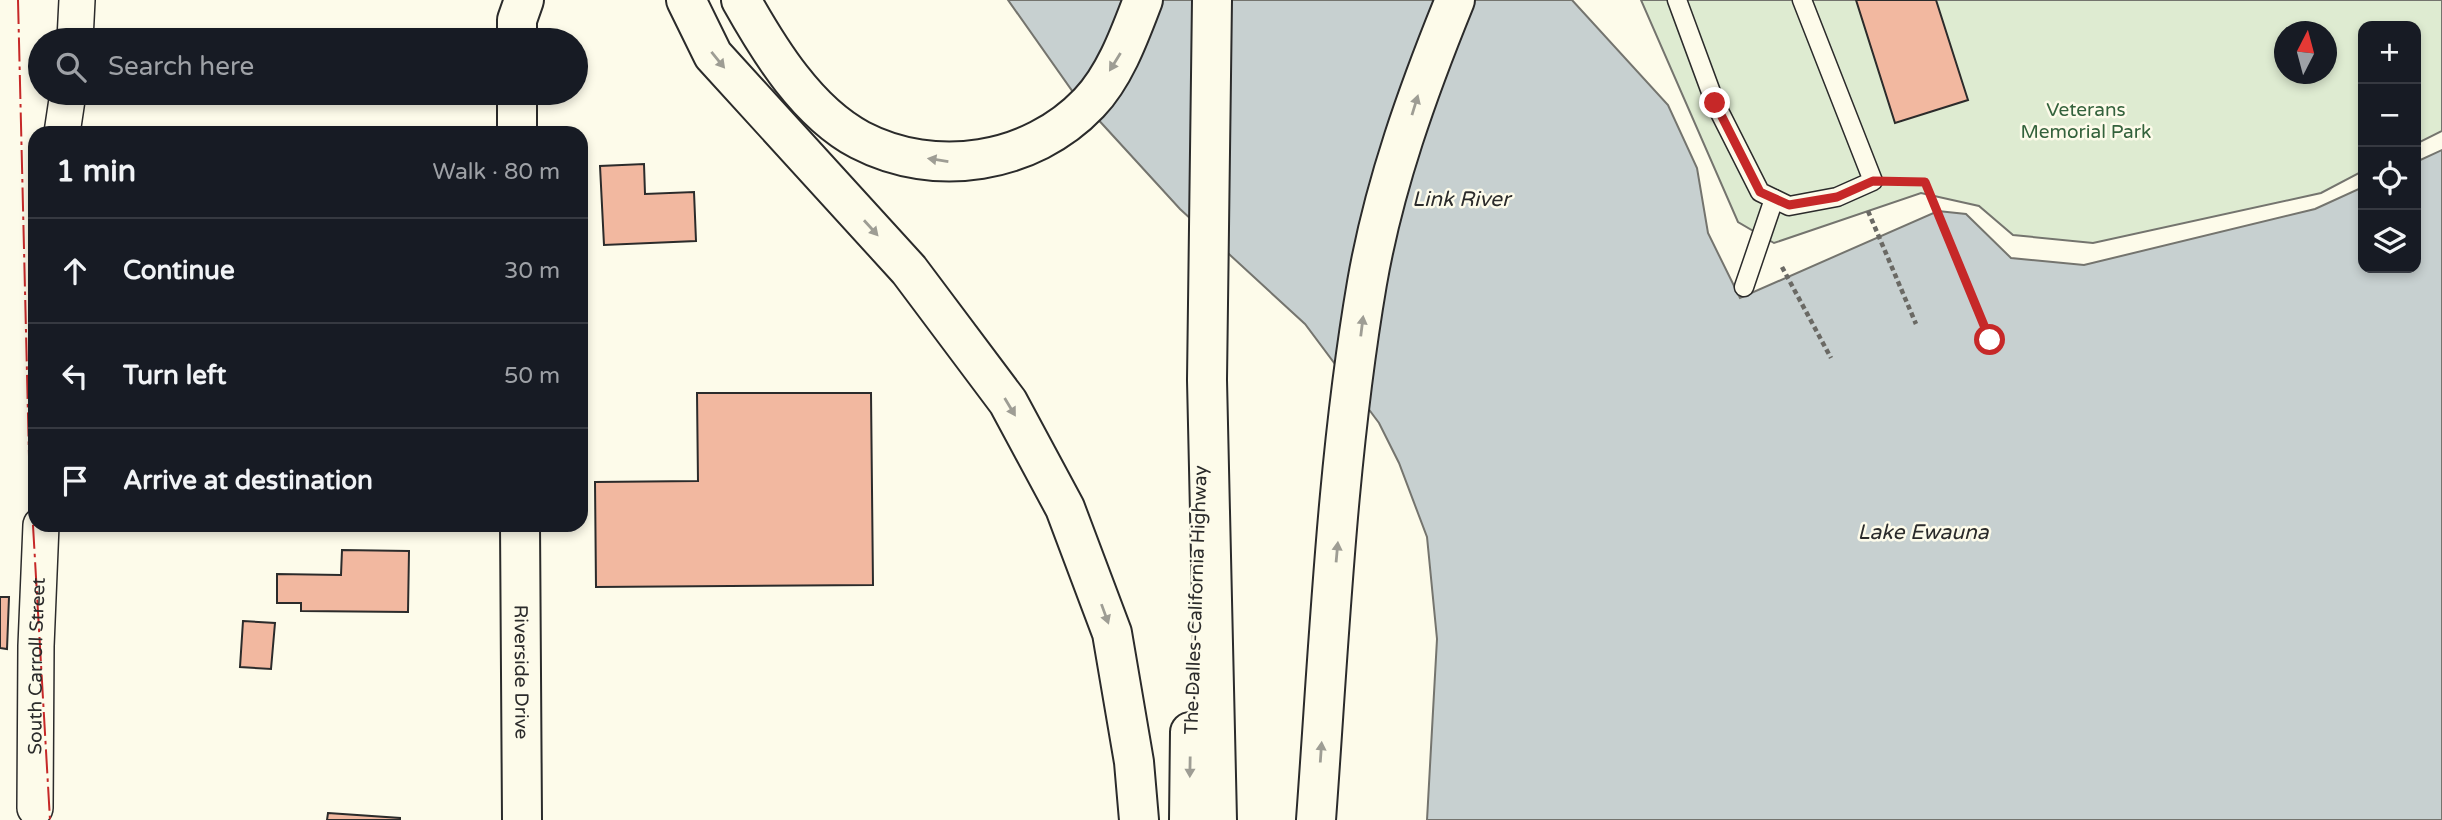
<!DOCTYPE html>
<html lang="en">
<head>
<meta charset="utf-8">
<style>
	:root { --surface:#171b24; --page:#20242c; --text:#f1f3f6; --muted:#9ea1a6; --line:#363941 }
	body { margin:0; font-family:"Varela Round",sans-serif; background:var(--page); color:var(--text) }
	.controls { position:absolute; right:21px; top:21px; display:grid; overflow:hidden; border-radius:14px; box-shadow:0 4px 10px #0003 }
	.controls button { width:63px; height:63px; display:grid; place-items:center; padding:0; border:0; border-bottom:2px solid var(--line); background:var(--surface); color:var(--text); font:35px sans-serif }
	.compass { position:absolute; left:2274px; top:21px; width:63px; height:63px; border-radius:50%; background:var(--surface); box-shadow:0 4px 10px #0003; rotate:6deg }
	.stop { position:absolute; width:21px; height:21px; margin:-16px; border:5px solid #c62828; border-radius:50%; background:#fff }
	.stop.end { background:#c62828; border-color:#fff; box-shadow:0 2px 7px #0008 }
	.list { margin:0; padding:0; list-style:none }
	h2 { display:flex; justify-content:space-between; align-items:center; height:91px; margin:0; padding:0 28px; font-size:30px }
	h2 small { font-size:23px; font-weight:400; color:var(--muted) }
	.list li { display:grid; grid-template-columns:46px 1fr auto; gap:21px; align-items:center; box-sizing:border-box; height:105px; padding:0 28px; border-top:2px solid var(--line) }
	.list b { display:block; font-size:26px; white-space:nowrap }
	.list em { font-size:23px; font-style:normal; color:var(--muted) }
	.icon { flex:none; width:38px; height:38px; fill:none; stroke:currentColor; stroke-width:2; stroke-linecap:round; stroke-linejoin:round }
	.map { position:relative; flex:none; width:2442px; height:820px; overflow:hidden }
	.search { position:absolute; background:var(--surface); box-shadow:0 4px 10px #0003; left:28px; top:28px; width:560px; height:77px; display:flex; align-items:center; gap:18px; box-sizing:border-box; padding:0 24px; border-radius:38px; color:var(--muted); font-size:26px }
	.panel { position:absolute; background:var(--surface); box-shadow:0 4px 10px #0003; left:28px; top:126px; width:560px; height:406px; border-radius:21px }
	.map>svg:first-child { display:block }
</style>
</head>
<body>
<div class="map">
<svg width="2442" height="820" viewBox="0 0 2442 820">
	<rect width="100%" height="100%" fill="#fdfbea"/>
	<path fill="#deebd1" stroke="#74746e" stroke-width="2" fill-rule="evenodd" d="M1641,0h801v131l-26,13v-118h-53v145l-42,22 -228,50 -80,-8 -34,-29 -58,-13 -147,50 -36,-21zM2284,32h42v42h-42z"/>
	<polygon fill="#c7d0d0" stroke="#74746e" stroke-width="2" points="1008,0 1572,0 1668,105 1697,168 1708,233 1740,298 1938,211 1966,214 2011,258 2084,265 2315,209 2363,187 2363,268 2416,268 2416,162 2442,150 2442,820 1427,820 1437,639 1427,537 1399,463 1379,423 1305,324 1180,209 1073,92"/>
	<g fill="#f2b8a0" stroke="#2b2b2b" stroke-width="2">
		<polygon points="1856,0 1936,0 1968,100 1895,123"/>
		<polygon points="644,164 645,194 694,192 696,241 604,245 600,166"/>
		<polygon points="697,393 871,393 873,585 596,587 595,482 698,481"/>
		<polygon points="342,550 409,551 408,612 301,611 301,603 277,603 277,574 341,575"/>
		<polygon points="0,597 9,597 7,649 0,648"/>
		<polygon points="243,621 275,623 271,669 240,667"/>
		<polygon points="328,813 400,818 400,820 327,820"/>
	</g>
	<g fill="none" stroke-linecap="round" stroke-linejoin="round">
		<defs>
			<g id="service">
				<polyline points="1677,0 1715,103 1760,192 1789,206 1837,197 1873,181 1802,0"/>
				<polyline points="1744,287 1774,199"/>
			</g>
			<g id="minor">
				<polyline points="75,40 77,0"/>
				<polyline points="62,133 68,93"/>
				<path id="s1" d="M35,808l1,-162 5,-121"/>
			</g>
			<g id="tertiary">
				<polyline points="517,40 517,20 524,0"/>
				<polyline points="517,93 517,133"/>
				<path id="s2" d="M520,525l2,295"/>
			</g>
			<g id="trunk">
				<polyline points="686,0 713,55 909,270 1008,402 1065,508 1112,633 1134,762 1139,820"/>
				<path d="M741,0c28,50 66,112 119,140 75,39 171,24 229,-37 26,-27 41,-69 54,-103"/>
				<polyline points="1212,0 1207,380 1217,820"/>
				<polyline points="1189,820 1190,732"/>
				<path d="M1316,820c13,-177 21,-362 51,-537 17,-98 51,-192 88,-283"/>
			</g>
		</defs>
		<use href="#service" stroke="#2b2b2b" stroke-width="21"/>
		<use href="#minor" stroke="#2b2b2b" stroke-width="38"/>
		<use href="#tertiary" stroke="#2b2b2b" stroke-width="42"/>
		<use href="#trunk" stroke="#2b2b2b" stroke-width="42"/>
		<g stroke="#6a6964" stroke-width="4.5" stroke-dasharray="5 3.5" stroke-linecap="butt">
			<polyline points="1898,182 1925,182 1990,340"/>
			<polyline points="1868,211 1916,324"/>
			<polyline points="1782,267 1831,358"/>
		</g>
		<use href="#service" stroke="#fdfbea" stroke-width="18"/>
		<use href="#minor" stroke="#fdfbea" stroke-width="35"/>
		<use href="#tertiary" stroke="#fdfbea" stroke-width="38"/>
		<use href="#trunk" stroke="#fdfbea" stroke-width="38"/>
		<polyline stroke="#c62828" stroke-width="2" stroke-dasharray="24 5 3.5 5" stroke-linecap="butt" points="18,0 29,456 50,820"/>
	</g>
	<defs><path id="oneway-solid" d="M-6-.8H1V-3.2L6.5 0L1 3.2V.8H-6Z" transform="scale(1.75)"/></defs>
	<g fill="#9e9d94">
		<use href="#oneway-solid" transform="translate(718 60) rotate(51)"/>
		<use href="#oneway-solid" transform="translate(1115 62) rotate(122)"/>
		<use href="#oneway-solid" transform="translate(1415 105) rotate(-73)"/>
		<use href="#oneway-solid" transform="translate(938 160) rotate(-171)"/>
		<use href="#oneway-solid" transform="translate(871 228) rotate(48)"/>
		<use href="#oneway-solid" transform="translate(1362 326) rotate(-83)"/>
		<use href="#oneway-solid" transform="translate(1010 407) rotate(59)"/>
		<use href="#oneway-solid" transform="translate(1337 552) rotate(-85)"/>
		<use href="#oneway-solid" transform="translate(1105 614) rotate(70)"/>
		<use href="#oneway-solid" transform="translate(1321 752) rotate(-86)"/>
		<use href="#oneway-solid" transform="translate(1190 767) rotate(91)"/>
	</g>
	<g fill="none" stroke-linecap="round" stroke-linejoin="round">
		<polyline stroke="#c62828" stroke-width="9" points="1715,103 1760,192 1789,205 1837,197 1873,181 1925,182 1990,340"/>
	</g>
	<g text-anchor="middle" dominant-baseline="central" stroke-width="5" stroke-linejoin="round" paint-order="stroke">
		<g font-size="19" fill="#34623c" stroke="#fdfbea">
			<text x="2086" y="110">Veterans<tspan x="2086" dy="22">Memorial Park</tspan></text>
		</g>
		<g font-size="19" fill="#2b2b2b" stroke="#fdfbea">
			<text transform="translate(1196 600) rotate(-88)">The Dalles-California Highway</text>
			<text stroke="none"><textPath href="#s1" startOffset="142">South Carroll Street</textPath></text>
			<text stroke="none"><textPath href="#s2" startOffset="147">Riverside Drive</textPath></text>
		</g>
		<g font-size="21" font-style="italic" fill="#2b2b2b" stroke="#fdfbea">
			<text x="1461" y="199">Link River</text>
			<text x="1923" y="532">Lake Ewauna</text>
		</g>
	</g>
</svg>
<div class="controls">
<button>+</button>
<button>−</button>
<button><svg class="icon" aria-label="locate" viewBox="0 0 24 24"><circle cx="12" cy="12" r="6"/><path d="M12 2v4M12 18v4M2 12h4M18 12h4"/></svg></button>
<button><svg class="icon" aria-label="layers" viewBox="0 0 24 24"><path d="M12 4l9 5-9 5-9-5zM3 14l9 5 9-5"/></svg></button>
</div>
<svg class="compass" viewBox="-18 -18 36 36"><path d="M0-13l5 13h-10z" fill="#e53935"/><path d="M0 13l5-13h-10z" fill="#9ea1a6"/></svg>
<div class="stop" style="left:1990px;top:340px"></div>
<div class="stop end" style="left:1715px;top:103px"></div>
<div class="search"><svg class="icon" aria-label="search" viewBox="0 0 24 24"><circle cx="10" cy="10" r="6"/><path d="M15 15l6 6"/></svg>Search here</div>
<section class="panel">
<h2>1 min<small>Walk · 80 m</small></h2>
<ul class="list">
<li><svg class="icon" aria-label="ahead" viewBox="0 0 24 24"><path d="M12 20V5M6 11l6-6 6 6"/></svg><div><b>Continue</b></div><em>30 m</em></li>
<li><svg class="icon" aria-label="left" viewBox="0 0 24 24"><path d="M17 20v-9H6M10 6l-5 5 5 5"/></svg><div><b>Turn left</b></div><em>50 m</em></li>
<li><svg class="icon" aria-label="arrive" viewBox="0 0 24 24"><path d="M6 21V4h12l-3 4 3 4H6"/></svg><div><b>Arrive at destination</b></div></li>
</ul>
</section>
</div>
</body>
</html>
